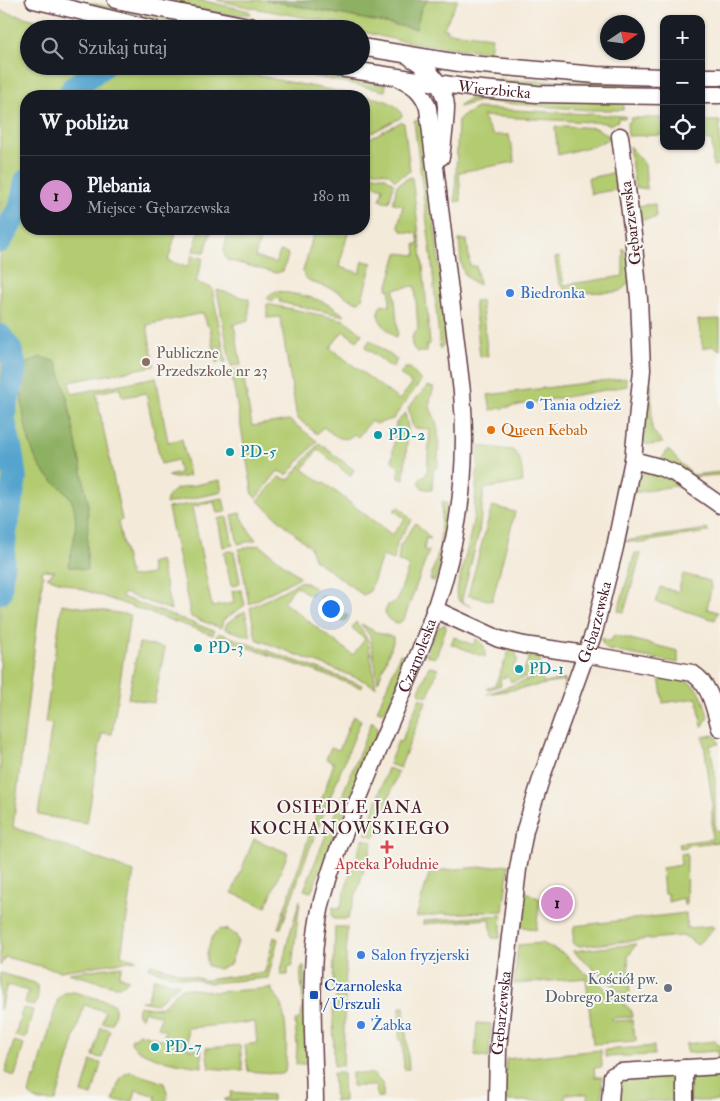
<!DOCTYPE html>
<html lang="pl">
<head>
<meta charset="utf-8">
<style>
	:root { --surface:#171b24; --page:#242831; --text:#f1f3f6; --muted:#9ea1a6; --line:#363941; --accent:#d690ce }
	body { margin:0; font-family:"IM FELL Double Pica",serif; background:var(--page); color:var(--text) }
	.controls { position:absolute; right:15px; top:15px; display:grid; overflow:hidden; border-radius:10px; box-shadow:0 1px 4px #0004 }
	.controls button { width:45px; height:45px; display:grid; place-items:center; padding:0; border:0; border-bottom:1px solid var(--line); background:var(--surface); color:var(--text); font:25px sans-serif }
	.compass { position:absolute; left:600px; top:15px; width:45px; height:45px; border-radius:50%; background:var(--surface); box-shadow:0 1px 4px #0004; rotate:77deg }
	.you { position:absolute; left:330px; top:608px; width:18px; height:18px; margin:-12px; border:4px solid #fff; border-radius:50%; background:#1a73e8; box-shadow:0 0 0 8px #1a73e833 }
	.badge { display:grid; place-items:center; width:32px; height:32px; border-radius:50%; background:var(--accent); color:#111; font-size:16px; font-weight:700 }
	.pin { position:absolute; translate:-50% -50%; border:2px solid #fff; box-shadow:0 1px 5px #0006 }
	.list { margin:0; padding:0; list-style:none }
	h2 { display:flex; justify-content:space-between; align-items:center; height:65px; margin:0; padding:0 20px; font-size:21px }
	h2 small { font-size:16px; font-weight:400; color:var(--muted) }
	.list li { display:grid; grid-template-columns:32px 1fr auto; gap:15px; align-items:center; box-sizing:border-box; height:80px; padding:0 20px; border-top:1px solid var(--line) }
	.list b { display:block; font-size:19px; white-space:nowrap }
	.list p { margin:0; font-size:16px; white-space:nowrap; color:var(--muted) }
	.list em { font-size:16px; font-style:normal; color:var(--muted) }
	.icon { flex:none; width:28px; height:28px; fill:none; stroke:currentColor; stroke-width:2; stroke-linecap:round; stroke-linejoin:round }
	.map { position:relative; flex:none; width:720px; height:1101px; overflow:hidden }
	.search { position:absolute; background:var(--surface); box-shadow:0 1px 4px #0004; left:20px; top:20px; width:350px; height:55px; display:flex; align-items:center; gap:12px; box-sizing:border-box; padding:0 18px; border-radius:28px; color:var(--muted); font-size:19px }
	.panel { position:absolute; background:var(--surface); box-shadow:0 1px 4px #0004; left:20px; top:90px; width:350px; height:145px; border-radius:20px }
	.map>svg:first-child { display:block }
</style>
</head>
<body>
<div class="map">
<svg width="720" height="1101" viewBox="0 0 720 1101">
	<rect width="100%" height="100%" fill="#f6f6f2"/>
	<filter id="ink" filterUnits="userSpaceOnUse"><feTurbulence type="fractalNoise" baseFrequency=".02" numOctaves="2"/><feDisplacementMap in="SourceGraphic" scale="10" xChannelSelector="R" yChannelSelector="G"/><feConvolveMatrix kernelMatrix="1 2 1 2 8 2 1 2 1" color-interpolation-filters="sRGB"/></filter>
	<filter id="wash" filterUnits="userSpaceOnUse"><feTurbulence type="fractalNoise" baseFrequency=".0096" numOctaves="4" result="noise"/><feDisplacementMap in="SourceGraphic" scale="20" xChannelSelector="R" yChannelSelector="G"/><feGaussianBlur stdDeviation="1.12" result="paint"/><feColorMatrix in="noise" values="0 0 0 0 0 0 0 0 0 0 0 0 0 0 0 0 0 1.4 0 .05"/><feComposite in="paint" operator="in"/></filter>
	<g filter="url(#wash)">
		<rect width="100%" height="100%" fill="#f4ead9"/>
		<g fill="#b3cc71" stroke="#7e764e">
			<polygon points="61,0 75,0 216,29 186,29 135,15"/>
			<polygon points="147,0 200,0 249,11 251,14 229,15"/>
			<path d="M217,0h49l150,29 5,-21 7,-8h30l-15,29h4v3l45,5 -2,15c-43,-5 -87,-8 -129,-21v-2c-11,0 -22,-6 -34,-8 -36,-6 -73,-12 -110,-21z"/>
			<path d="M0,11l72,18h-43v37h192l57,14 85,16h-337v133h151l-9,32 20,6 4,-12 11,3 -7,24 16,6 14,74h-3l-4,-17 -3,1 3,16 -3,1 -6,-35 -3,-3 -4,-12 -56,12 7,41 -85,16 3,12 84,-17 12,65 14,-3 7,37c-7,1 -14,4 -21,0l12,-3 -3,-13 -16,4 -15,-71 -22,4 -2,-1 -2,-8 -24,5 26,127 -4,2 12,55 22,-3 -2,-11 10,-3 11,50 -47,-17 -2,4 92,34 -1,4 -166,-58 8,-6 -11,-1 -4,2 3,3 -30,252 121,45 -13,83 16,5 -77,11 -55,-14 -5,9z"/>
			<polygon points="264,66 282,66 386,85 385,91"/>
			<polygon points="459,77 510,81 586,81 626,84 625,89 564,88 455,79"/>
			<path d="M364,96c14,3 33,4 38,20l-2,2 -36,19z"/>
			<polygon points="478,97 624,102 623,110 589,110 479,101 459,107 459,105 469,99"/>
			<polygon points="477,108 625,116 626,118 618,118 618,121 609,125 607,123 482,116 493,135 509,135 515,162 459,172 461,201 455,202 458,120 462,116"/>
			<polygon points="631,118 664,118 664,135 628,136 627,123 631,121"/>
			<polygon points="422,120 448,338 440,349 431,254 414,121"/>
			<polygon points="701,121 720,121 720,165 713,166 712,141 701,140"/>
			<polygon points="401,122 404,123 410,171 395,180 388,173 364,169 364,141"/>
			<polygon points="565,126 596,128 609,136 610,138 596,145 558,155 555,127"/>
			<polygon points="629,146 645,165 647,189 635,187"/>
			<polygon points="618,172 620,189 591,194 588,178"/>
			<polygon points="364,173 386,177 394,184 389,202 380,200 383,188 364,182"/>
			<path d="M410,177l2,1 12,97 6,69 -4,2 1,6h-10c-8,-7 -7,-16 1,-23l-3,-43 -21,3 4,44 -2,5c-9,-9 -25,-20 -14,-34l8,2v-17h-3l10,-36 19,2 -1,-11h4l-2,-11c-26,-1 -18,-7 -14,-28l-10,-2 4,-18z"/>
			<polygon points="655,204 656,218 639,220 637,206"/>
			<polygon points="200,229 212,229 205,252 193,251"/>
			<path d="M230,229h33l-8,28 21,6 4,-12 7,2 1,3 -5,15 -7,2 -49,-13c-7,-9 0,-21 3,-31z"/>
			<path d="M315,229h34l-10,38 21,6 3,-12 9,2 -10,36 -3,3c-8,-1 -15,-7 -22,-11 -10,-5 -26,-6 -33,-15l-1,-5z"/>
			<path d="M459,240h8l3,26h6l3,19c-22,-10 -17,-23 -20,-45z"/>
			<path d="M623,248c5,5 8,25 6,33 -2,5 -7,9 -12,11l-49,1 -9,-10 -4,-25 4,-1 5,28 59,-9z"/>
			<polygon points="217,290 249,299 249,320 234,324 241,365 231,366"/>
			<path d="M277,291c27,5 46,6 68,25l-66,-14 1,-3 -5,-1 -1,3 -7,-2 5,-6z"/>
			<polygon points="481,300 488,356 480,357 474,301"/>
			<path d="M267,304l78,16 17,14 -5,7 -14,-10 -13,17 69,52 13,-16 -12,-10 5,-6h5l11,13 -28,38 -18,5 -4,-3 -13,16 -4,-3c-10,11 -21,0 -31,-7l-6,7 -20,-16 -17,-101 -13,1z"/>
			<path d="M720,319v32c-5,-7 -10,-5 -17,-2l-5,-29z"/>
			<polygon points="370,340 397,360 392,368 365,347"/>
			<polygon points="242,369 252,426 289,420 317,441 287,475 278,471 256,498 253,495 231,371"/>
			<polygon points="626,378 627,386 491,410 488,395"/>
			<path d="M649,383l2,1 1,46 11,13c-6,1 -15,4 -20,-1z"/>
			<path d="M427,386l7,2c-9,23 -1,19 3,38 3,13 1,27 1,40l-5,5 -1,19 -10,-2 -3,-6 2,-5 6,-3 3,-45 -17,-1 -5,-20z"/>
			<polygon points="405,413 408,428 404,480 399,478 399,467 392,461 396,423"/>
			<polygon points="319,443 354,470 350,476 318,449 303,469 322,483 323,482 392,535 405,519 394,510 399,507 412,520 397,542 394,560 382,556 370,591 363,595 314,559 310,547 258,501 279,477 289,480"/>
			<path d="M479,446l33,4c10,5 10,22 11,32l-39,7 -5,43 -17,67v3l10,5 -13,-6 -3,-8 12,-47 6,-30z"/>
			<polygon points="668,449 680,463 693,475 720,472 720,475 691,477 660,462"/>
			<path d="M645,470c15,0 28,8 41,14l-53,9 -9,48 84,-12v3l-60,9 -2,2 -22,-2 -1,-7 12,-56 6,-6z"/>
			<polygon points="220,480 222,492 166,504 168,495 176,489"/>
			<polygon points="223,498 226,512 217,513 214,502 192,507 212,607 234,603 232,591 241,590 245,605 223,620 221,628 191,617 168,508"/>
			<path d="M442,501c4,2 7,4 8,9 3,14 -10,56 -15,71l-5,-1 10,-34z"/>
			<polygon points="492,506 515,512 492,601 468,595"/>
			<polygon points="240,513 248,529 256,540 238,544 232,515"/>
			<polygon points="227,517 233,545 223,547 218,519"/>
			<path d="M416,523l15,16 -5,-1 -2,12 5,1 -25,68 -5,4c-7,-1 -13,-3 -14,-11l3,-7 9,-4 12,-35 -11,-5 2,-16z"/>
			<polygon points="260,545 300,577 249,604 239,549"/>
			<polygon points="232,551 234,552 240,582 238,585 231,586 224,552"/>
			<polygon points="635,553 641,554 624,612 618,611"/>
			<polygon points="683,574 710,581 711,588 707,609 718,612 715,620 656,602 660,587 678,592"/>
			<polygon points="302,581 315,588 309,595 296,586 283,602 353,655 365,639 352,628 356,622 368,640 376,687 362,680 256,639 250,608"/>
			<polygon points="322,596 348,616 344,622 317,602"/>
			<polygon points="62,604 130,615 112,734 102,733 87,823 38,815 52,724 45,723"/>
			<polygon points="245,611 251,637 225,629 227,623"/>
			<polygon points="361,624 378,633 393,637 393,642 378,682 370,636"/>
			<polygon points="445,624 446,628 437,654 434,658 426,655 436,629"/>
			<polygon points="219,633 362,685 362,688 216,636"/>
			<polygon points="614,635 678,651 678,663 608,650 602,643 601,638 611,641"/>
			<path d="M454,637l19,8 3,-6c8,4 10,10 9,18l-34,-13z"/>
			<polygon points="139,643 165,648 154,703 128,698"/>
			<polygon points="510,649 515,651 517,657 517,663 515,663 512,672 522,675 529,657 533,653 540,654 540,672 511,682 508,676 500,679 501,685 488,690 487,688 495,685"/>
			<polygon points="400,654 408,658 388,707 383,711 377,711"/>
			<polygon points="429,666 438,669 428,696 420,694 419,691"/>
			<path d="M654,674c35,6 46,6 54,43l-5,9h-1l-5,-28 -34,5 -4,-27z"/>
			<polygon points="541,675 544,683 565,679 566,684 563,690 564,681 487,694"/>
			<polygon points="420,698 426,701 400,768 389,764 398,741 401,742"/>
			<polygon points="353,716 361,720 307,855 281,928 278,928 334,763 326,759 331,747 339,750"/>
			<polygon points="372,721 377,727 377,734 311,892 304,890"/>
			<polygon points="713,735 716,737 719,744 710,745 715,773 715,830 720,831 720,842 687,845 687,847 680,848 679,843 712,839 712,800 703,737"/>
			<polygon points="388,768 398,772 375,837 365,834"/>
			<polygon points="254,839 288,853 266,907 232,893"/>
			<polygon points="363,839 373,842 348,919 334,919 332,915 333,907 340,909 349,877"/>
			<polygon points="687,853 686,905 684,905 683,898 668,902 668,894 664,894 662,868 681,865 680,854"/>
			<polygon points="509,865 503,911 446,914 444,913 437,915 416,917 430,871"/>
			<polygon points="524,891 540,899 536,930 520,926"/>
			<polygon points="300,900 292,967 288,967 288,975 280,975 288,940"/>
			<polygon points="686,913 687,928 712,926 714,928 697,945 687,937 680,936 580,946 573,944 574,926"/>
			<polygon points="502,915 500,938 492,938 490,919 423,924 423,921"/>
			<polygon points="335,927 347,927 343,1066 334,1066 334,1064 333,1002 336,1002 336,989 333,989"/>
			<path d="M219,929l9,1 8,5 2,7 -8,23 -11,4 -11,-3c-4,-10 3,-31 11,-37z"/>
			<polygon points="274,937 278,939 268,978 210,983 167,974 149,968 150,964 205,980 265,972"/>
			<polygon points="542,943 564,954 586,974 587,973 631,1010 632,1017 612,1018 612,1021 632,1020 633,1030 637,1041 593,1044 586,978 514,984 518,945"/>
			<polygon points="636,944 628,957 630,998 627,998 573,951"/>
			<path d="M122,966l-3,10 10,3c-4,7 -8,7 -15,7l-46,-13z"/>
			<path d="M304,966l3,98h-11l1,-18 -2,-25 3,-1c10,-11 1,-36 3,-52z"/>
			<path d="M0,973l35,10c6,7 2,15 0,23l-10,-3 3,-12 -21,-6 -7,25z"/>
			<polygon points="154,978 179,984 156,1004 141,1001 147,1001"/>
			<path d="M184,988l32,4 56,-4v4c17,10 15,63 13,80l-3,2 -34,-3 -3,-26 12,-2 -2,-21 -68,6 1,21h13l1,18c-16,-2 -65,-9 -71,-25l1,-4h4l2,-5 25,7 2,-10 -7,-2 3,-12 -18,-5 -2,7c-5,-4 -4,-7 -2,-12 27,5 23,-1 41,-17z"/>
			<path d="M74,992l36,10c9,5 4,13 2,21l-1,1 -9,-1 3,-12 -21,-6 -28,96h-18l-9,-7 4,-16h3l22,-79 6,-6z"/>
			<polygon points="400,1007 404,1007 409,1069 404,1069 402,1041 399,1040"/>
			<polygon points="23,1008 33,1010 26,1037 22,1038 15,1036"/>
			<polygon points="477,1023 491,1024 489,1058 475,1056"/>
			<polygon points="101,1027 110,1030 102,1058 93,1056"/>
			<polygon points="14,1041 24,1044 15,1076 5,1073"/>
			<polygon points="715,1041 718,1045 720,1045 720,1061 718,1061 717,1051 687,1053 686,1044"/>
			<polygon points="240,1045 243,1071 209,1068 206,1048"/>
			<polygon points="654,1046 654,1055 605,1057 605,1050"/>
			<polygon points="601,1050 602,1067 594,1068 595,1077 602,1077 602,1101 588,1101 588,1094 566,1094 565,1101 504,1101 506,1059"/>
			<polygon points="91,1061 101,1063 92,1096 82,1093"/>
			<path d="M131,1072l33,11 4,12 -2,6h-11l1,-5 -20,-6 -3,11h-20c4,-11 5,-28 18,-29z"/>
			<polygon points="720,1072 720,1101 690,1101 690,1079 696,1073"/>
			<polygon points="333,1073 343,1073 344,1101 335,1101"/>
			<polygon points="352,1073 373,1074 383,1084 383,1097 377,1097 376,1086 352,1086"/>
			<polygon points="674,1074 674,1077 678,1081 678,1101 615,1101 619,1078"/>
			<polygon points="231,1092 272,1095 272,1101 225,1101 225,1099 230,1098"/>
		</g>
		<g fill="#8eb063" stroke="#6c6847">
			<polygon points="266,0 428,0 421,8 416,29"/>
			<path d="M41,357l16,5 11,39 20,101 -1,68 -19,-4c5,-19 14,-54 0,-71 -8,-10 -21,-17 -28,-28 -16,-27 -20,-69 -19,-101z"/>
		</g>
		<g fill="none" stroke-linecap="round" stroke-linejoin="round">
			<g stroke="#54a4ce" stroke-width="24">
				<polyline points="69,96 73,88 103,66"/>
				<polyline points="0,241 21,206 26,181"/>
				<polyline points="0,336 10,349 14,363 14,374 3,416 11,452 15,478 5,534 0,592"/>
			</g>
		</g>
	</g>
	<g filter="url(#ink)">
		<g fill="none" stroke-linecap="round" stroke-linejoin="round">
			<defs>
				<g id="minor">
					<polyline points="34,0 153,29"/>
					<polyline points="116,0 263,29"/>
					<polyline points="361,47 459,63 596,75 664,77"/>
					<path d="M411,58c16,8 34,29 35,48 0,16 -3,35 -5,51"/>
					<path id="s1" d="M326,66l144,22 67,6 127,2"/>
					<polyline points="701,77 720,77"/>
					<polyline points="701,95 720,95"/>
					<polyline points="633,460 659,467 674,473 720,505"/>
					<path d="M434,609l65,30 25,6 61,9 107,19c19,12 22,35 28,55"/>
					<path id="s2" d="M315,1101c-1,-64 -8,-138 7,-200 11,-44 30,-86 47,-128 31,-76 69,-153 85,-234 10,-48 12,-98 8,-147l-34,-284c-5,-16 -14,-23 -29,-30"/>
					<path id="s3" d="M497,1101l1,-52 7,-70 13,-110 7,-39 17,-54 52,-144 21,-85 18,-87 9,-90 -3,-71 -6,-64 -13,-99"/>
					<polyline points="610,1101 612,1076 620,1072 720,1066"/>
					<polyline points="685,1101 685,1068"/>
				</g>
			</defs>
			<use href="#minor" stroke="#643d45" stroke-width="19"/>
			<use href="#minor" stroke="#fff" stroke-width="16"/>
		</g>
	</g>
	<g fill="#3f7fe0" stroke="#f6f6f2" stroke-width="2">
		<circle cx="510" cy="293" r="5"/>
		<circle cx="530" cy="405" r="5"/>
		<circle cx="361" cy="955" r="5"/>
		<circle cx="361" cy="1025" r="5"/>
	</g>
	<circle fill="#8d6e63" stroke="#f6f6f2" stroke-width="2" cx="146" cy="362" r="5"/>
	<circle fill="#e8710a" stroke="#f6f6f2" stroke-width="2" cx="491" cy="430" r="5"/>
	<g fill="#0f9aa8" stroke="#f6f6f2" stroke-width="2">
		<circle cx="378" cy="435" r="5"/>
		<circle cx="230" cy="452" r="5"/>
		<circle cx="198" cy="648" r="5"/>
		<circle cx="519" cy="669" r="5"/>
		<circle cx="155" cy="1047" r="5"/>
	</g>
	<path fill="#e0444e" stroke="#f6f6f2" stroke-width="2" d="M384.5 839.5h5v5h5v5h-5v5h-5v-5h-5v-5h5z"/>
	<circle fill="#6b7280" stroke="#f6f6f2" stroke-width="2" cx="668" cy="988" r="5"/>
	<rect fill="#1a4fb4" stroke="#f6f6f2" stroke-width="2" x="309" y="990" width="10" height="10" rx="2.5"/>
	<g text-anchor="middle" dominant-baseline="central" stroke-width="4" stroke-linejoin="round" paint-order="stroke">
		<g font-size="16" fill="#4a1f2b" stroke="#f6f6f2">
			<text stroke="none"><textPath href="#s1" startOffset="170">Wierzbicka</textPath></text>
			<text transform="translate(631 223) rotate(-97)">Gębarzewska</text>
			<text stroke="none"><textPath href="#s3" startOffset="492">Gębarzewska</textPath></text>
			<text stroke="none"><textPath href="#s2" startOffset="464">Czarnoleska</textPath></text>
			<text stroke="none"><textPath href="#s3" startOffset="88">Gębarzewska</textPath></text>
		</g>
		<g font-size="16" fill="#366cbe" stroke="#f6f6f2" text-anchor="start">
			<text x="520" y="293">Biedronka</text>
			<text x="540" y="405">Tania odzież</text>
			<text x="371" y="955">Salon fryzjerski</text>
			<text x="371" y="1025">Żabka</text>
		</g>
		<g font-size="16" fill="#785e54" stroke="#f6f6f2" text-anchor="start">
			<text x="156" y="353">Publiczne<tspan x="156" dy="18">Przedszkole nr 23</tspan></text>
		</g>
		<g font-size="16" fill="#c56008" stroke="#f6f6f2" text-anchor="start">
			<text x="501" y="430">Queen Kebab</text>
		</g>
		<g font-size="16" fill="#0d838f" stroke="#f6f6f2" text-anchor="start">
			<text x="388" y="435">PD-2</text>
			<text x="240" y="452">PD-5</text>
			<text x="208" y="648">PD-3</text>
			<text x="529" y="669">PD-1</text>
			<text x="165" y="1047">PD-7</text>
		</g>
		<g font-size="16" fill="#be3a42" stroke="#f6f6f2">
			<text x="387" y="864">Apteka Południe</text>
		</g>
		<g font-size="16" fill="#5b616d" stroke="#f6f6f2" text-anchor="end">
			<text x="658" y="979">Kościół pw.<tspan x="658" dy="18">Dobrego Pasterza</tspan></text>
		</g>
		<g font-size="16" fill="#164399" stroke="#f6f6f2" text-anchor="start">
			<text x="324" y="986">Czarnoleska<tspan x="324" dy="18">/ Urszuli</tspan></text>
		</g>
		<g font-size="18" letter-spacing="1" fill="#4a1f2b" stroke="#f6f6f2">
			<text x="350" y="807">OSIEDLE JANA<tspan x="350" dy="21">KOCHANOWSKIEGO</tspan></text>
		</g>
	</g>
</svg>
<div class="controls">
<button>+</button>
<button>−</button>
<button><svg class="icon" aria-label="locate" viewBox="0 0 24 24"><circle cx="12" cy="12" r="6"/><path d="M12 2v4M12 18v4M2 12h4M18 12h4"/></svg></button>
</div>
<svg class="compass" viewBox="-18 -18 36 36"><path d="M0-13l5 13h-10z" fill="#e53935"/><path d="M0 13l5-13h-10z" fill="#9ea1a6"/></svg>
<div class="you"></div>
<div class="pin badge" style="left:557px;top:903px">1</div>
<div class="search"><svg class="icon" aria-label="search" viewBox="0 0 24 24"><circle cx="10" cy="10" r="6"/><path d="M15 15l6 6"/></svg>Szukaj tutaj</div>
<section class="panel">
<h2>W pobliżu<small></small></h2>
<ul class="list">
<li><span class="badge">1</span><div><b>Plebania</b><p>Miejsce · Gębarzewska</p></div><em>180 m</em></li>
</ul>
</section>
</div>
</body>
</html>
